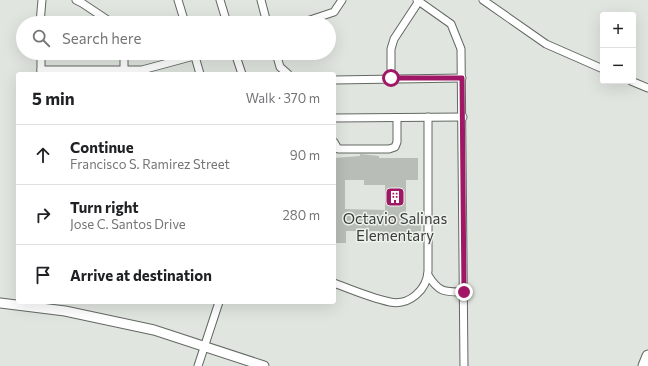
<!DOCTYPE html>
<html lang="en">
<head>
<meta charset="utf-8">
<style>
	:root { --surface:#fff; --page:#f2f2f2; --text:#202124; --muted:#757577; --line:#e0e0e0 }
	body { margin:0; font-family:Commissioner,sans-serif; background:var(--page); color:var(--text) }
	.controls { position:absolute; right:12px; top:12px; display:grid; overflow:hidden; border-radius:4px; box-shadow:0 4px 16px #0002 }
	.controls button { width:36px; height:36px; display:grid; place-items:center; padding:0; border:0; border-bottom:1px solid var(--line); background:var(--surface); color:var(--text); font:20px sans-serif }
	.stop { position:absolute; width:12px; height:12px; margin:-9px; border:3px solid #9f1765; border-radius:50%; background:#fff }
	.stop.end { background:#9f1765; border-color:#fff; box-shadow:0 1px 4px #0008 }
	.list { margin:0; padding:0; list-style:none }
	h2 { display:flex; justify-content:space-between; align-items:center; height:52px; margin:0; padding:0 16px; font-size:17px }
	h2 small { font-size:13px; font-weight:400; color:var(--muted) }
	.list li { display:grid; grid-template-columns:26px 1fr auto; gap:12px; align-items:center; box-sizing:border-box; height:60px; padding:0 16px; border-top:1px solid var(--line) }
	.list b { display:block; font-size:15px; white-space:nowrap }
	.list p { margin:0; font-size:13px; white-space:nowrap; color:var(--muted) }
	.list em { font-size:13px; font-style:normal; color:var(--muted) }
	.icon { flex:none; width:22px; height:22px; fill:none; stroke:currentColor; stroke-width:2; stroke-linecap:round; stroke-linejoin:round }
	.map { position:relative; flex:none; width:648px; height:366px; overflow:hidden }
	.search { position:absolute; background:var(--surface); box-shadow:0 4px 16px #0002; left:16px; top:16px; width:320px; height:44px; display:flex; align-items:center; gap:10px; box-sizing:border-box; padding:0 14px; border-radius:22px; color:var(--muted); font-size:15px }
	.panel { position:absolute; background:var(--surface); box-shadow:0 4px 16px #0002; left:16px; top:72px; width:320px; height:232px; border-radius:4px }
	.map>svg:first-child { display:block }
</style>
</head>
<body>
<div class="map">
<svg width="648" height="366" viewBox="0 0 648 366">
	<rect width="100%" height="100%" fill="#e0e6df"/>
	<path fill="#b8bdb7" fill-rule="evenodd" d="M360,154l19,2v2h39v22h-12v39h15v12h-4v8h-7v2h-18v-2h-13v-8h-33v12h-12v-85l26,-2zM345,180h19v5h21v25l-40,-1z"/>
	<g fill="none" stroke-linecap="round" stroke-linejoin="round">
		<defs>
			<g id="minor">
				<polyline points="76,0 82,3 112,23"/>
				<polyline points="178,0 185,23"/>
				<polyline points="220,0 227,23"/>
				<polyline points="261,0 267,23"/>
				<polyline points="417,0 451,24 461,49 464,366"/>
				<polyline points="483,0 546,44 603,69"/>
				<polyline points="40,23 42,0"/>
				<polyline points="301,23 334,12 342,0"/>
				<polyline points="41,53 41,73"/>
				<polyline points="124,53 124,74"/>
				<polyline points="194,53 200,74"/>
				<polyline points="235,53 242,74"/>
				<polyline points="276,53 280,67 288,74"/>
				<polyline points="41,70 142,70 205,53"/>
				<polyline points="391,78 391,49 394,39 419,1"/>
				<polyline points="334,80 462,78"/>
				<polyline points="631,81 648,88"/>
				<polyline points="334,118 463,117"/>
				<polyline points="334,142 338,149 389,149 395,147 397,142 397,118"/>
				<path d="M428,275c11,18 17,17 36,17"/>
				<path d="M334,283c18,7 37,15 56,19 19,4 37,-12 38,-31v-154"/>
				<polyline points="198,366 219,302"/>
			</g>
			<polyline id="major" points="0,303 65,311 154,330 264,366"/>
			<polyline id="highway" points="644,366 648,356"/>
		</defs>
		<use href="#minor" stroke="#626862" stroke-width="9"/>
		<use href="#major" stroke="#626862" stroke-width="11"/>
		<use href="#highway" stroke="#626862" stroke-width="13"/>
		<use href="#minor" stroke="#fff" stroke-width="7"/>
		<use href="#major" stroke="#fff" stroke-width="9"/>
		<use href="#highway" stroke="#fff" stroke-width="11"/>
	</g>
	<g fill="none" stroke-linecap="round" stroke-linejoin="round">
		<polyline stroke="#9f1765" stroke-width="5" points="391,78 462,78 464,292"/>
	</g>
	<defs>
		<symbol id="building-square" viewBox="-11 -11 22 22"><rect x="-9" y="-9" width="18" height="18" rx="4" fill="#9f1765" stroke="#edf3ec"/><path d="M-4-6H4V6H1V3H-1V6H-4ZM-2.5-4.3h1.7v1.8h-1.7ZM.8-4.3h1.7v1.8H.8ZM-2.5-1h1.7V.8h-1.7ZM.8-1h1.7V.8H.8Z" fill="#fff"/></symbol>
	</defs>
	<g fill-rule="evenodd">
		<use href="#building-square" x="384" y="186" width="22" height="22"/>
	</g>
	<g text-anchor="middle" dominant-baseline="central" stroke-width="3" stroke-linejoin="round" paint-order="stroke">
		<g font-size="15" fill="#3a3c39" stroke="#edf3ec">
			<text x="395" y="218">Octavio Salinas<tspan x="395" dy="17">Elementary</tspan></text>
		</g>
	</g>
</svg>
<div class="controls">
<button>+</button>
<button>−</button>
</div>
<div class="stop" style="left:391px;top:78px"></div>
<div class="stop end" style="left:464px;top:292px"></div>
<div class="search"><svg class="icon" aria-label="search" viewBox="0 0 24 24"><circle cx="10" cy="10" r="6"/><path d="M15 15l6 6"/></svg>Search here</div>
<section class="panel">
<h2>5 min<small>Walk · 370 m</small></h2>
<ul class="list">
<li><svg class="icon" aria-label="ahead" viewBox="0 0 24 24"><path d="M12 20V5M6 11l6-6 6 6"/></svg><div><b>Continue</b><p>Francisco S. Ramirez Street</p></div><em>90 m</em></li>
<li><svg class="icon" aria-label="right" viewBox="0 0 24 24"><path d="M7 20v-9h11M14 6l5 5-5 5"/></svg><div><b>Turn right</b><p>Jose C. Santos Drive</p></div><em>280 m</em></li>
<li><svg class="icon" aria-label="arrive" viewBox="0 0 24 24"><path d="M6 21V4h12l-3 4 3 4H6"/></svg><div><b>Arrive at destination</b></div></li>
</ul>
</section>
</div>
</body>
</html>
